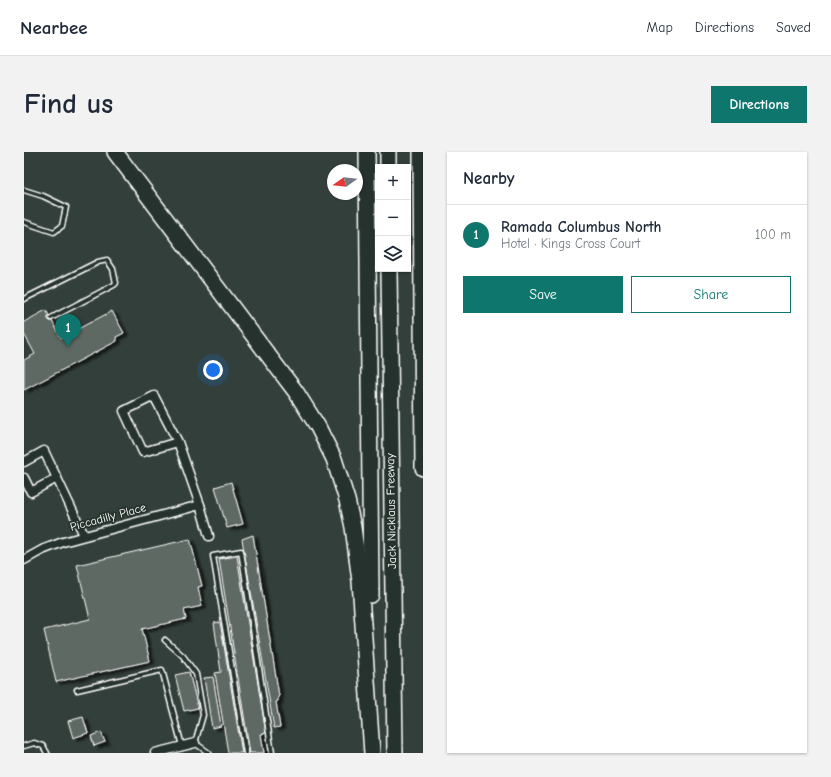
<!DOCTYPE html>
<html lang="en">
<head>
<meta charset="utf-8">
<style>
	:root { --surface:#fff; --page:#f2f2f3; --text:#1f2937; --muted:#747a83; --line:#e0e1e3; --accent:#0f766e }
	body { margin:0; font-family:"Comic Neue",sans-serif; background:var(--page); color:var(--text) }
	.controls { position:absolute; right:12px; top:12px; display:grid; overflow:hidden; border-radius:0px; box-shadow:0 1px 3px #0004 }
	.controls button { width:36px; height:36px; display:grid; place-items:center; padding:0; border:0; border-bottom:1px solid var(--line); background:var(--surface); color:var(--text); font:20px sans-serif }
	.compass { position:absolute; left:303px; top:12px; width:36px; height:36px; border-radius:50%; background:var(--surface); box-shadow:0 1px 3px #0004; rotate:255deg }
	.you { position:absolute; left:189px; top:218px; width:14px; height:14px; margin:-10px; border:3px solid #fff; border-radius:50%; background:#1a73e8; box-shadow:0 0 0 6px #1a73e833 }
	.badge { display:grid; place-items:center; width:26px; height:26px; border-radius:50%; background:var(--accent); color:#fff; font-size:13px; font-weight:700 }
	.pin { position:absolute; translate:-50% -33px; filter:drop-shadow(0 1px 2px #0008) }
	.pin::after { content:''; position:absolute; top:21px; width:14px; height:12px; background:inherit; clip-path:polygon(0 0,100% 0,50% 100%) }
	.list { margin:0; padding:0; list-style:none }
	h2 { display:flex; justify-content:space-between; align-items:center; height:52px; margin:0; padding:0 16px; font-size:17px }
	h2 small { font-size:13px; font-weight:400; color:var(--muted) }
	.list li { display:grid; grid-template-columns:26px 1fr auto; gap:12px; align-items:center; box-sizing:border-box; height:60px; padding:0 16px; border-top:1px solid var(--line) }
	.list b { display:block; font-size:15px; white-space:nowrap }
	.list p { margin:0; font-size:13px; white-space:nowrap; color:var(--muted) }
	.list em { font-size:13px; font-style:normal; color:var(--muted) }
	.actions { display:flex; gap:8px; padding:12px 16px }
	.actions a { flex:1; padding:9px 0; border:1px solid var(--accent); border-radius:0px; text-align:center; font-size:14px; color:var(--accent) }
	.actions .main { background:var(--accent); color:#fff }
	.icon { flex:none; width:22px; height:22px; fill:none; stroke:currentColor; stroke-width:2; stroke-linecap:round; stroke-linejoin:round }
	.map { position:relative; flex:none; width:399px; height:601px; overflow:hidden; border-radius:0px }
	header { display:flex; align-items:center; gap:24px; box-sizing:border-box; height:56px; padding:0 20px; background:var(--surface); border-bottom:1px solid var(--line) }
	header strong { font-size:19px }
	nav { display:flex; gap:22px; margin-inline-start:auto; font-size:14px }
	.intro { display:flex; align-items:center; justify-content:space-between; box-sizing:border-box; height:96px; padding:0 24px }
	h1 { margin:0; font-size:28px }
	.button { padding:10px 18px; border-radius:0px; background:var(--accent); color:#fff; font-size:14px; font-weight:700 }
	main { display:flex; gap:24px; padding:0 24px }
	aside { flex:1; background:var(--surface); border-radius:0px; box-shadow:0 1px 3px #0004 }
	.map>svg:first-child { display:block }
</style>
</head>
<body>
<header>
<strong>Nearbee</strong>
<nav><a>Map</a><a>Directions</a><a>Saved</a></nav>
</header>
<div class="intro"><h1>Find us</h1><a class="button">Directions</a></div>
<main>
<div class="map">
<svg width="399" height="601" viewBox="0 0 399 601">
	<defs>
		<filter id="shadow"><feDropShadow dx="4.5" dy="2.5" stdDeviation="1" flood-color="#0009"/></filter>
	</defs>
	<rect width="100%" height="100%" fill="#333f3a"/>
	<filter id="ink" filterUnits="userSpaceOnUse"><feTurbulence type="fractalNoise" baseFrequency=".025" numOctaves="2"/><feDisplacementMap in="SourceGraphic" scale="8" xChannelSelector="R" yChannelSelector="G"/><feConvolveMatrix kernelMatrix="1 2 1 2 8 2 1 2 1" color-interpolation-filters="sRGB"/></filter>
	<g filter="url(#ink)">
		<g fill="#5f6964" stroke="#fff" filter="url(#shadow)">
			<polygon points="22,158 37,186 88,159 100,181 92,185 93,189 0,238 0,208 11,202 0,182 0,170"/>
			<polygon points="207,330 219,372 203,376 191,335"/>
			<polygon points="229,383 255,544 254,545 254,549 252,550 256,575 250,576 218,387"/>
			<polygon points="166,387 178,434 174,435 178,454 160,458 162,467 118,477 126,509 32,530 20,478 66,467 53,413"/>
			<polygon points="213,404 242,581 237,582 240,601 226,601 195,407"/>
			<polygon points="196,470 218,601 204,601 191,521 197,520 190,471"/>
			<polygon points="165,520 174,556 160,559 151,523"/>
			<polygon points="189,525 197,574 188,576 180,526"/>
			<polygon points="59,565 64,581 49,586 44,569"/>
			<polygon points="77,580 81,590 70,594 67,584"/>
		</g>
		<g fill="none" stroke-linecap="round" stroke-linejoin="round">
			<defs>
				<g id="lane">
					<polyline points="0,38 19,44 42,55 38,74 30,80 0,70"/>
					<polyline points="0,147 74,110 83,108 89,117 92,131 90,133 27,166"/>
					<polyline points="141,488 159,504 172,522 179,563 171,591 185,601"/>
					<polyline points="53,538 138,518 158,594"/>
					<polyline points="0,594 10,591 19,594 23,601"/>
					<polyline points="222,601 189,404 217,399 248,601"/>
				</g>
				<g id="street">
					<polyline points="154,290 119,300 100,259 130,244 154,290 176,353 185,384"/>
					<polyline points="0,310 20,299 60,383"/>
					<polyline points="0,326 7,340 33,326"/>
					<polyline points="0,408 18,398 39,390 176,353"/>
					<polyline points="131,601 171,591"/>
				</g>
				<g id="highway">
					<polyline points="91,0 272,240 294,275 310,307 323,348 329,375 336,429 348,601"/>
					<polyline points="343,0 347,443"/>
					<polyline points="364,0 364,15"/>
					<polyline points="397,0 399,316"/>
					<polyline points="365,117 371,601"/>
				</g>
			</defs>
			<use href="#lane" stroke="#fff" stroke-width="7"/>
			<use href="#street" stroke="#fff" stroke-width="11"/>
			<use href="#highway" stroke="#fff" stroke-width="18"/>
			<use href="#lane" stroke="#26332d" stroke-width="4"/>
			<use href="#street" stroke="#26332d" stroke-width="8"/>
			<use href="#highway" stroke="#26332d" stroke-width="15"/>
		</g>
	</g>
	<g text-anchor="middle" dominant-baseline="central" stroke-width="3.5" stroke-linejoin="round" paint-order="stroke">
		<g font-size="12" fill="#fff" stroke="#26332d">
			<text transform="translate(367 359) rotate(-91)">Jack Nicklaus Freeway</text>
			<text transform="translate(84 365) rotate(-15)">Piccadilly Place</text>
		</g>
	</g>
</svg>
<div class="controls">
<button>+</button>
<button>−</button>
<button><svg class="icon" aria-label="layers" viewBox="0 0 24 24"><path d="M12 4l9 5-9 5-9-5zM3 14l9 5 9-5"/></svg></button>
</div>
<svg class="compass" viewBox="-18 -18 36 36"><path d="M0-13l5 13h-10z" fill="#e53935"/><path d="M0 13l5-13h-10z" fill="#747a83"/></svg>
<div class="you"></div>
<div class="pin badge" style="left:44px;top:195px">1</div>
</div>
<aside>
<h2>Nearby<small></small></h2>
<ul class="list">
<li><span class="badge">1</span><div><b>Ramada Columbus North</b><p>Hotel · Kings Cross Court</p></div><em>100 m</em></li>
</ul>
<div class="actions"><a class="main">Save</a><a>Share</a></div>
</aside>
</main>
</body>
</html>
